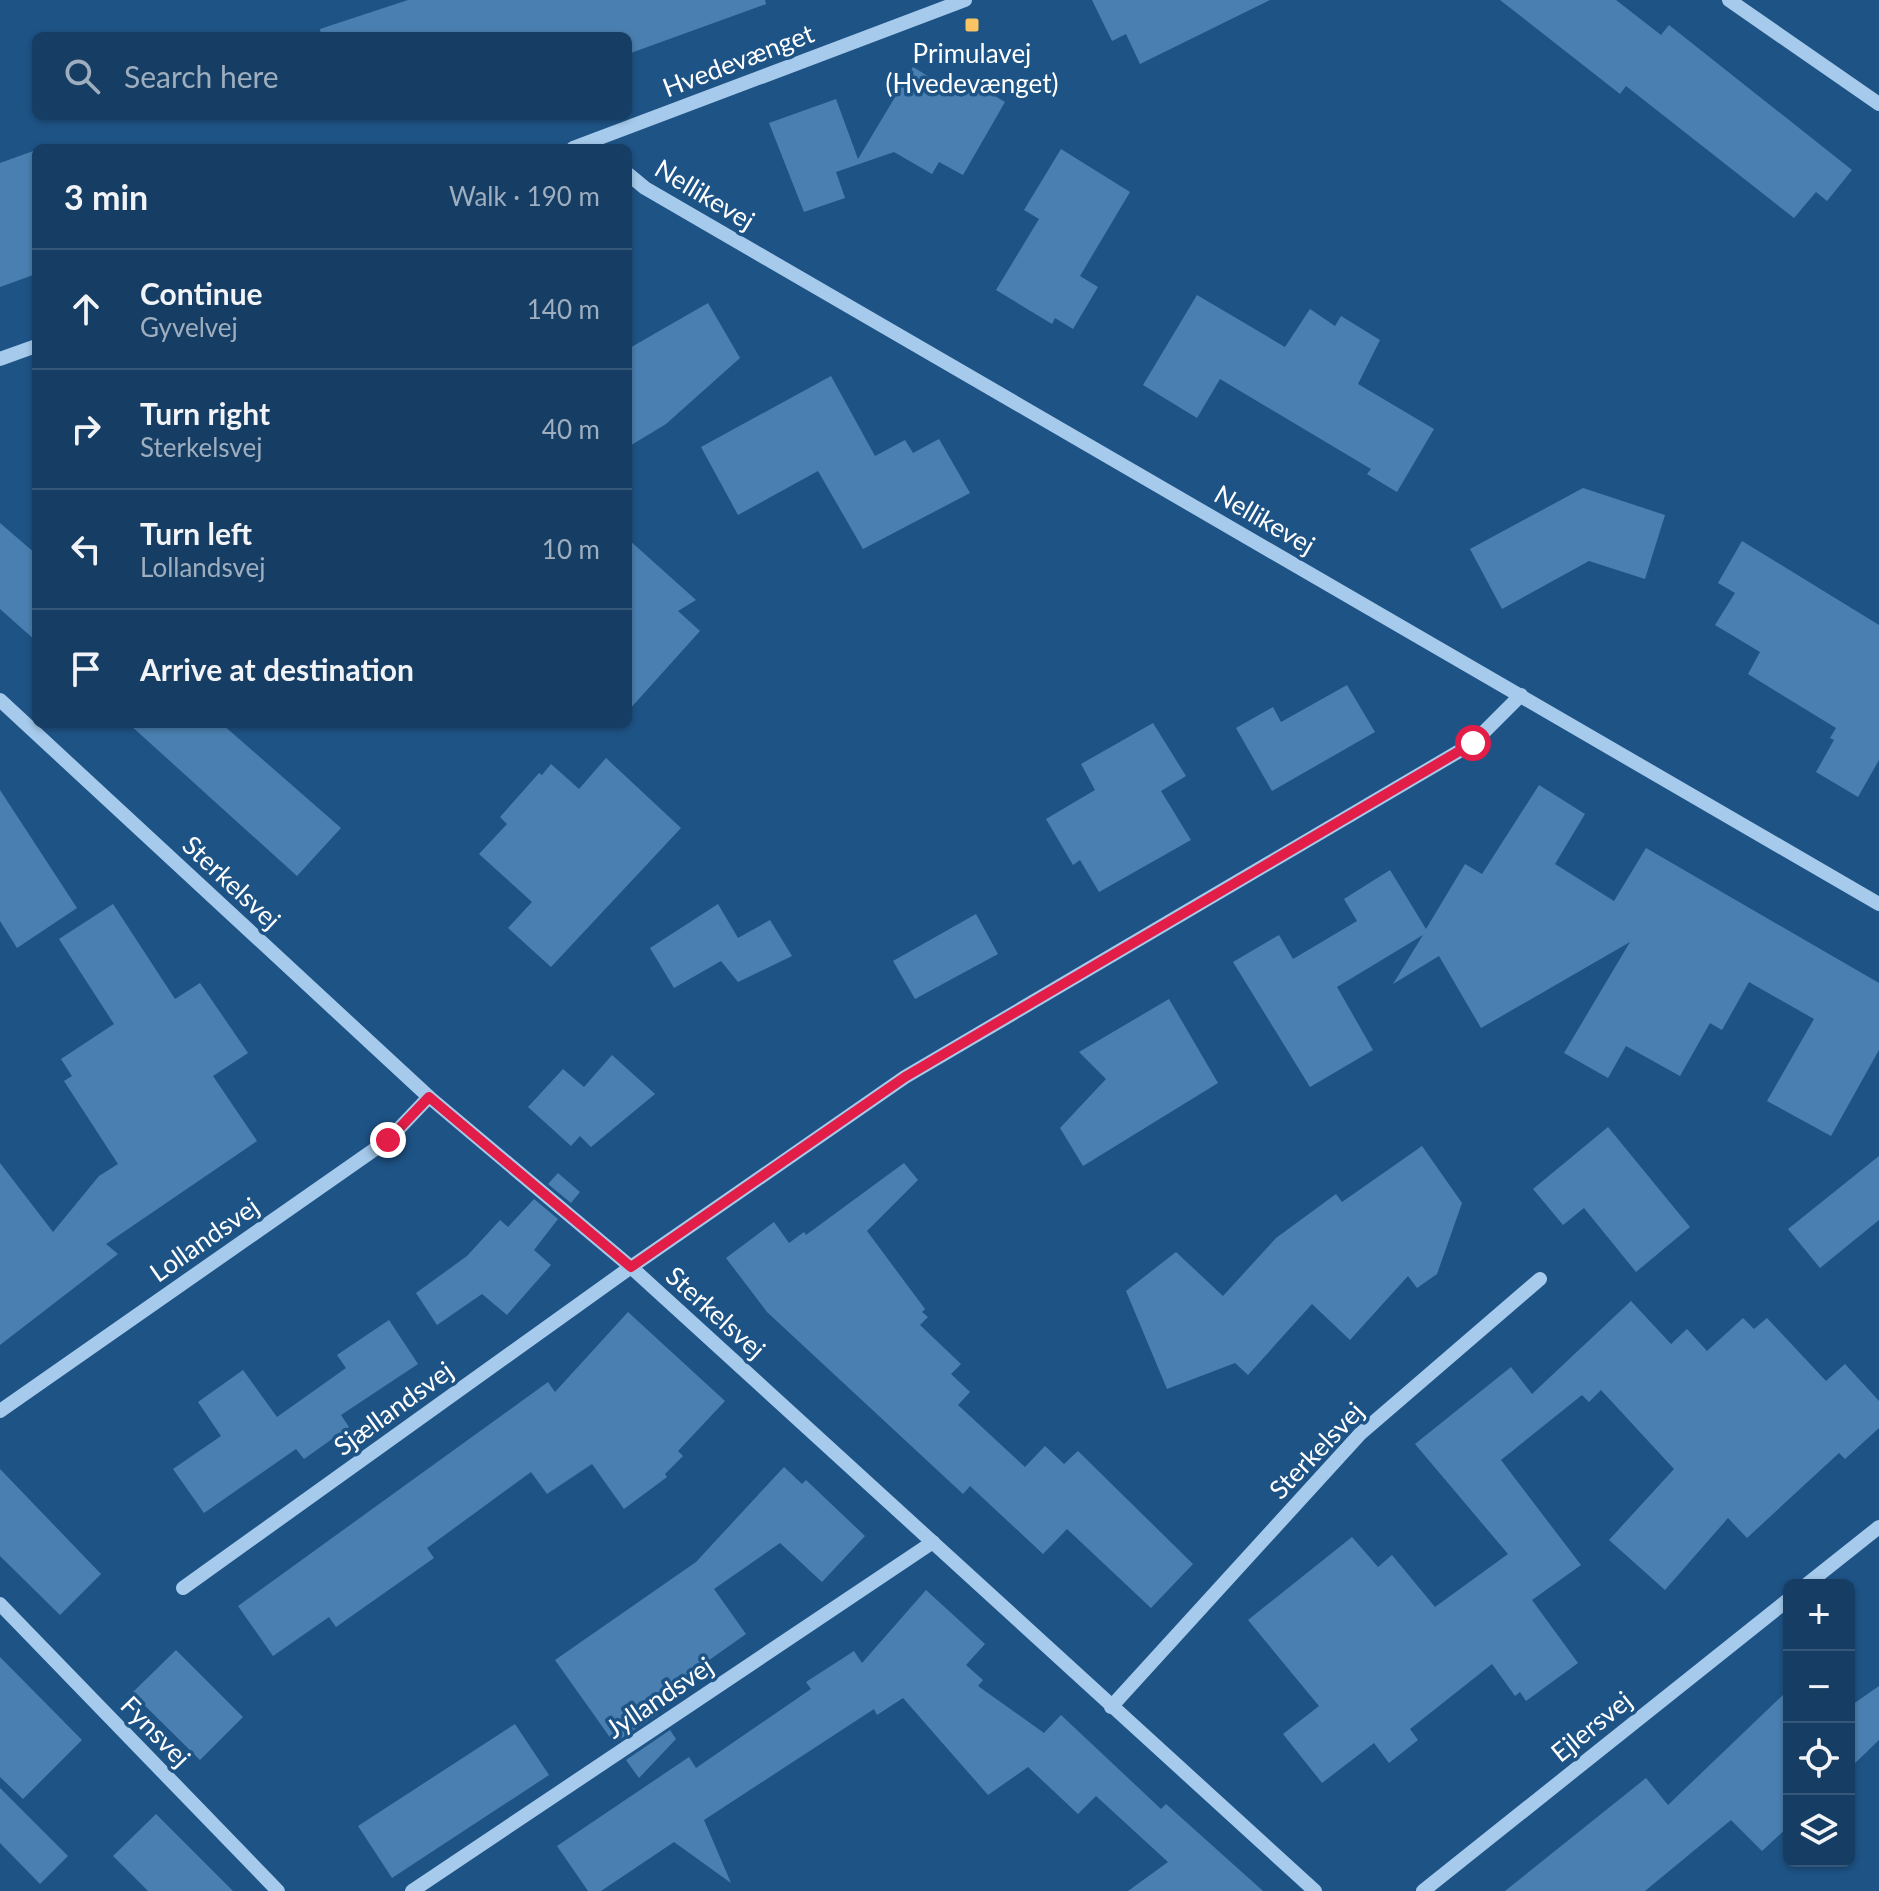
<!DOCTYPE html>
<html lang="en">
<head>
<meta charset="utf-8">
<style>
	:root { --surface:#163e64; --page:#1f456a; --text:#f1f3f6; --muted:#9eaebf; --line:#355778 }
	body { margin:0; font-family:Lato,sans-serif; background:var(--page); color:var(--text) }
	.controls { position:absolute; right:24px; bottom:24px; display:grid; overflow:hidden; border-radius:12px; box-shadow:0 2px 6px #0004 }
	.controls button { width:72px; height:72px; display:grid; place-items:center; padding:0; border:0; border-bottom:2px solid var(--line); background:var(--surface); color:var(--text); font:40px sans-serif }
	.stop { position:absolute; width:24px; height:24px; margin:-18px; border:6px solid #e11d48; border-radius:50%; background:#fff }
	.stop.end { background:#e11d48; border-color:#fff; box-shadow:0 2px 8px #0008 }
	.list { margin:0; padding:0; list-style:none }
	h2 { display:flex; justify-content:space-between; align-items:center; height:104px; margin:0; padding:0 32px; font-size:34px }
	h2 small { font-size:26px; font-weight:400; color:var(--muted) }
	.list li { display:grid; grid-template-columns:52px 1fr auto; gap:24px; align-items:center; box-sizing:border-box; height:120px; padding:0 32px; border-top:2px solid var(--line) }
	.list b { display:block; font-size:30px; white-space:nowrap }
	.list p { margin:0; font-size:26px; white-space:nowrap; color:var(--muted) }
	.list em { font-size:26px; font-style:normal; color:var(--muted) }
	.icon { flex:none; width:44px; height:44px; fill:none; stroke:currentColor; stroke-width:2; stroke-linecap:round; stroke-linejoin:round }
	.map { position:relative; flex:none; width:1879px; height:1891px; overflow:hidden }
	.search { position:absolute; background:var(--surface); box-shadow:0 2px 6px #0004; left:32px; top:32px; width:600px; height:88px; display:flex; align-items:center; gap:20px; box-sizing:border-box; padding:0 28px; border-radius:12px; color:var(--muted); font-size:30px }
	.panel { position:absolute; background:var(--surface); box-shadow:0 2px 6px #0004; left:32px; top:144px; width:600px; height:584px; border-radius:12px }
	.map>svg:first-child { display:block }
</style>
</head>
<body>
<div class="map">
<svg width="1879" height="1891" viewBox="0 0 1879 1891">
	<rect width="100%" height="100%" fill="#1e5386"/>
	<g fill="#4a80b1">
		<polygon points="408,0 765,0 766,4 628,54 628,36 321,36 320,29"/>
		<polygon points="1092,0 1270,0 1140,64 1126,34 1112,41"/>
		<polygon points="1500,0 1616,0 1661,35 1669,25 1852,170 1827,201 1816,192 1794,218 1626,86 1620,94"/>
		<polygon points="913,67 962,97 971,82 1005,102 963,175 939,162 932,174 894,152 836,172 845,198 804,212 769,123 836,99 858,159"/>
		<polygon points="1061,149 1130,192 1080,276 1098,287 1073,329 1055,318 1052,324 996,290 1039,219 1024,210"/>
		<polygon points="36,150 36,274 0,287 0,163"/>
		<polygon points="1197,295 1285,347 1310,309 1335,326 1341,316 1380,340 1358,384 1434,429 1397,492 1367,474 1371,469 1220,379 1197,418 1143,385"/>
		<polygon points="708,303 740,358 666,424 628,447 628,349"/>
		<polygon points="831,376 875,456 905,440 913,453 939,439 970,493 863,549 818,471 738,515 701,447"/>
		<polygon points="1583,488 1665,515 1645,579 1589,561 1502,609 1470,549"/>
		<polygon points="0,523 36,554 36,641 0,609"/>
		<polygon points="628,539 696,600 678,611 700,631 628,711"/>
		<polygon points="1742,541 1879,625 1879,760 1858,797 1816,772 1834,740 1830,738 1836,728 1748,674 1760,652 1715,625 1735,593 1718,583"/>
		<polygon points="1347,685 1375,732 1272,791 1236,728 1273,707 1281,722"/>
		<polygon points="1153,723 1186,776 1161,791 1191,840 1099,892 1080,860 1073,865 1046,819 1095,790 1081,764"/>
		<polygon points="129,724 222,724 341,828 297,876"/>
		<polygon points="606,758 681,828 551,967 508,928 532,902 479,854 507,824 500,817 539,773 542,775 551,764 579,789"/>
		<polygon points="1539,785 1585,814 1555,864 1614,901 1646,848 1879,983 1879,1050 1831,1136 1767,1101 1814,1019 1749,982 1722,1030 1710,1023 1680,1076 1626,1046 1608,1078 1564,1053 1630,942 1481,1028 1439,956 1393,984 1423,935 1337,987 1373,1050 1310,1087 1233,962 1279,935 1293,959 1357,921 1344,899 1390,870 1426,929 1465,864 1482,874"/>
		<polygon points="0,790 77,908 17,948 0,921"/>
		<polygon points="113,904 175,999 200,983 248,1053 213,1076 257,1141 106,1244 118,1254 0,1345 0,1163 53,1232 99,1176 118,1164 64,1081 72,1076 61,1059 114,1024 59,939"/>
		<polygon points="718,904 738,938 770,920 792,956 738,982 721,961 674,988 650,948"/>
		<polygon points="976,914 998,954 915,999 893,961"/>
		<polygon points="1169,999 1218,1083 1083,1166 1060,1128 1106,1079 1079,1052"/>
		<polygon points="612,1055 655,1094 591,1147 580,1136 571,1146 528,1107 563,1069 584,1087"/>
		<polygon points="1608,1127 1690,1227 1636,1272 1584,1208 1563,1225 1533,1189"/>
		<polygon points="1422,1146 1462,1203 1437,1274 1417,1288 1408,1276 1350,1340 1312,1304 1248,1375 1235,1363 1167,1389 1126,1291 1176,1252 1223,1296 1276,1238 1336,1194 1342,1202"/>
		<polygon points="1879,1156 1879,1220 1820,1268 1788,1229"/>
		<polygon points="904,1163 918,1180 867,1231 925,1309 922,1312 928,1317 920,1325 961,1364 951,1374 970,1392 958,1405 1025,1467 1045,1446 1064,1464 1078,1451 1193,1564 1151,1608 1067,1529 1043,1554 970,1486 963,1494 767,1312 726,1258 774,1222 789,1243 804,1232 806,1235"/>
		<polygon points="558,1173 580,1192 571,1203 548,1184"/>
		<polygon points="534,1199 558,1219 534,1250 551,1265 507,1315 482,1294 437,1325 416,1293 467,1256 500,1220 508,1227"/>
		<polygon points="1631,1301 1671,1344 1687,1329 1707,1351 1743,1318 1754,1329 1767,1318 1826,1381 1845,1364 1879,1401 1879,1428 1845,1459 1839,1453 1747,1538 1728,1518 1665,1590 1609,1540 1674,1469 1601,1390 1589,1402 1582,1395 1501,1460 1581,1565 1532,1600 1578,1663 1526,1701 1520,1692 1515,1696 1492,1664 1410,1729 1418,1740 1389,1763 1374,1743 1322,1783 1283,1734 1319,1706 1248,1620 1352,1537 1378,1567 1392,1555 1435,1607 1508,1554 1415,1444 1511,1367 1532,1394"/>
		<polygon points="628,1312 725,1401 678,1451 683,1456 665,1474 667,1477 624,1509 592,1464 547,1494 531,1472 427,1548 434,1558 336,1627 329,1617 273,1656 238,1606 548,1382 555,1392"/>
		<polygon points="389,1320 418,1364 341,1415 349,1427 304,1459 296,1449 204,1513 173,1469 221,1436 198,1402 243,1370 277,1417 346,1368 337,1355"/>
		<polygon points="784,1467 802,1484 806,1480 865,1536 822,1582 780,1543 714,1589 746,1634 650,1702 658,1714 614,1743 555,1660 696,1562"/>
		<polygon points="0,1469 101,1574 60,1615 0,1556"/>
		<polygon points="926,1590 985,1644 966,1665 983,1680 978,1686 1044,1733 1061,1715 1161,1809 1166,1804 1263,1891 1128,1891 1168,1862 1096,1796 1078,1814 1028,1767 988,1795 903,1698 877,1715 874,1709 704,1820 731,1883 674,1842 601,1891 588,1891 557,1846 689,1757 696,1768 811,1689 806,1682 854,1651 862,1663"/>
		<polygon points="176,1650 243,1717 200,1760 132,1693"/>
		<polygon points="0,1657 82,1740 23,1799 0,1777"/>
		<polygon points="1879,1686 1879,1740 1849,1769 1849,1707"/>
		<polygon points="1786,1692 1789,1826 1762,1851 1731,1820 1645,1891 1505,1891 1646,1778 1668,1805"/>
		<polygon points="515,1724 549,1775 392,1878 358,1826"/>
		<polygon points="670,1730 676,1739 639,1778 626,1760"/>
		<polygon points="0,1788 68,1856 40,1884 0,1843"/>
		<polygon points="156,1814 233,1891 148,1891 113,1856"/>
	</g>
	<g fill="none" stroke-linecap="round" stroke-linejoin="round">
		<g stroke="#a6caeb" stroke-width="14">
			<polyline points="1729,0 1879,104"/>
			<polyline points="573,148 965,0"/>
			<polyline points="628,174 645,188 1879,904"/>
			<polyline points="0,359 36,346"/>
			<polyline points="0,700 429,1097 631,1267 1315,1891"/>
			<polyline points="0,1411 388,1140 429,1097"/>
			<polyline points="1806,1585 1879,1527"/>
			<polyline points="183,1588 631,1267 905,1077 1473,743 1521,695"/>
			<polyline points="0,1604 278,1891"/>
			<polyline points="1111,1707 1360,1434 1540,1279"/>
			<polyline points="412,1891 933,1542"/>
			<polyline points="1423,1891 1789,1599"/>
		</g>
	</g>
	<g fill="none" stroke-linecap="round" stroke-linejoin="round">
		<polyline stroke="#e11d48" stroke-width="10" points="388,1140 429,1097 631,1267 905,1077 1473,743"/>
	</g>
	<rect fill="#fac465" stroke="#1e5386" stroke-width="3" x="964" y="17" width="16" height="16" rx="4"/>
	<g text-anchor="middle" dominant-baseline="central" stroke-width="7" stroke-linejoin="round" paint-order="stroke">
		<g font-size="26" fill="#fff" stroke="#1e5386">
			<text x="972" y="53">Primulavej<tspan x="972" dy="30">(Hvedevænget)</tspan></text>
		</g>
		<g font-size="26" fill="#fff" stroke="#1e5386">
			<text transform="translate(738 60) rotate(-21)">Hvedevænget</text>
			<text transform="translate(705 194) rotate(31)">Nellikevej</text>
			<text transform="translate(1265 519) rotate(30)">Nellikevej</text>
			<text transform="translate(232 882) rotate(43)">Sterkelsvej</text>
			<text transform="translate(204 1239) rotate(-35)">Lollandsvej</text>
			<text transform="translate(716 1312) rotate(42)">Sterkelsvej</text>
			<text transform="translate(393 1408) rotate(-36)">Sjællandsvej</text>
			<text transform="translate(1316 1450) rotate(-46)">Sterkelsvej</text>
			<text transform="translate(659 1697) rotate(-34)">Jyllandsvej</text>
			<text transform="translate(1591 1726) rotate(-39)">Ejlersvej</text>
			<text transform="translate(156 1731) rotate(46)">Fynsvej</text>
		</g>
	</g>
</svg>
<div class="controls">
<button>+</button>
<button>−</button>
<button><svg class="icon" aria-label="locate" viewBox="0 0 24 24"><circle cx="12" cy="12" r="6"/><path d="M12 2v4M12 18v4M2 12h4M18 12h4"/></svg></button>
<button><svg class="icon" aria-label="layers" viewBox="0 0 24 24"><path d="M12 4l9 5-9 5-9-5zM3 14l9 5 9-5"/></svg></button>
</div>
<div class="stop" style="left:1473px;top:743px"></div>
<div class="stop end" style="left:388px;top:1140px"></div>
<div class="search"><svg class="icon" aria-label="search" viewBox="0 0 24 24"><circle cx="10" cy="10" r="6"/><path d="M15 15l6 6"/></svg>Search here</div>
<section class="panel">
<h2>3 min<small>Walk · 190 m</small></h2>
<ul class="list">
<li><svg class="icon" aria-label="ahead" viewBox="0 0 24 24"><path d="M12 20V5M6 11l6-6 6 6"/></svg><div><b>Continue</b><p>Gyvelvej</p></div><em>140 m</em></li>
<li><svg class="icon" aria-label="right" viewBox="0 0 24 24"><path d="M7 20v-9h11M14 6l5 5-5 5"/></svg><div><b>Turn right</b><p>Sterkelsvej</p></div><em>40 m</em></li>
<li><svg class="icon" aria-label="left" viewBox="0 0 24 24"><path d="M17 20v-9H6M10 6l-5 5 5 5"/></svg><div><b>Turn left</b><p>Lollandsvej</p></div><em>10 m</em></li>
<li><svg class="icon" aria-label="arrive" viewBox="0 0 24 24"><path d="M6 21V4h12l-3 4 3 4H6"/></svg><div><b>Arrive at destination</b></div></li>
</ul>
</section>
</div>
</body>
</html>
